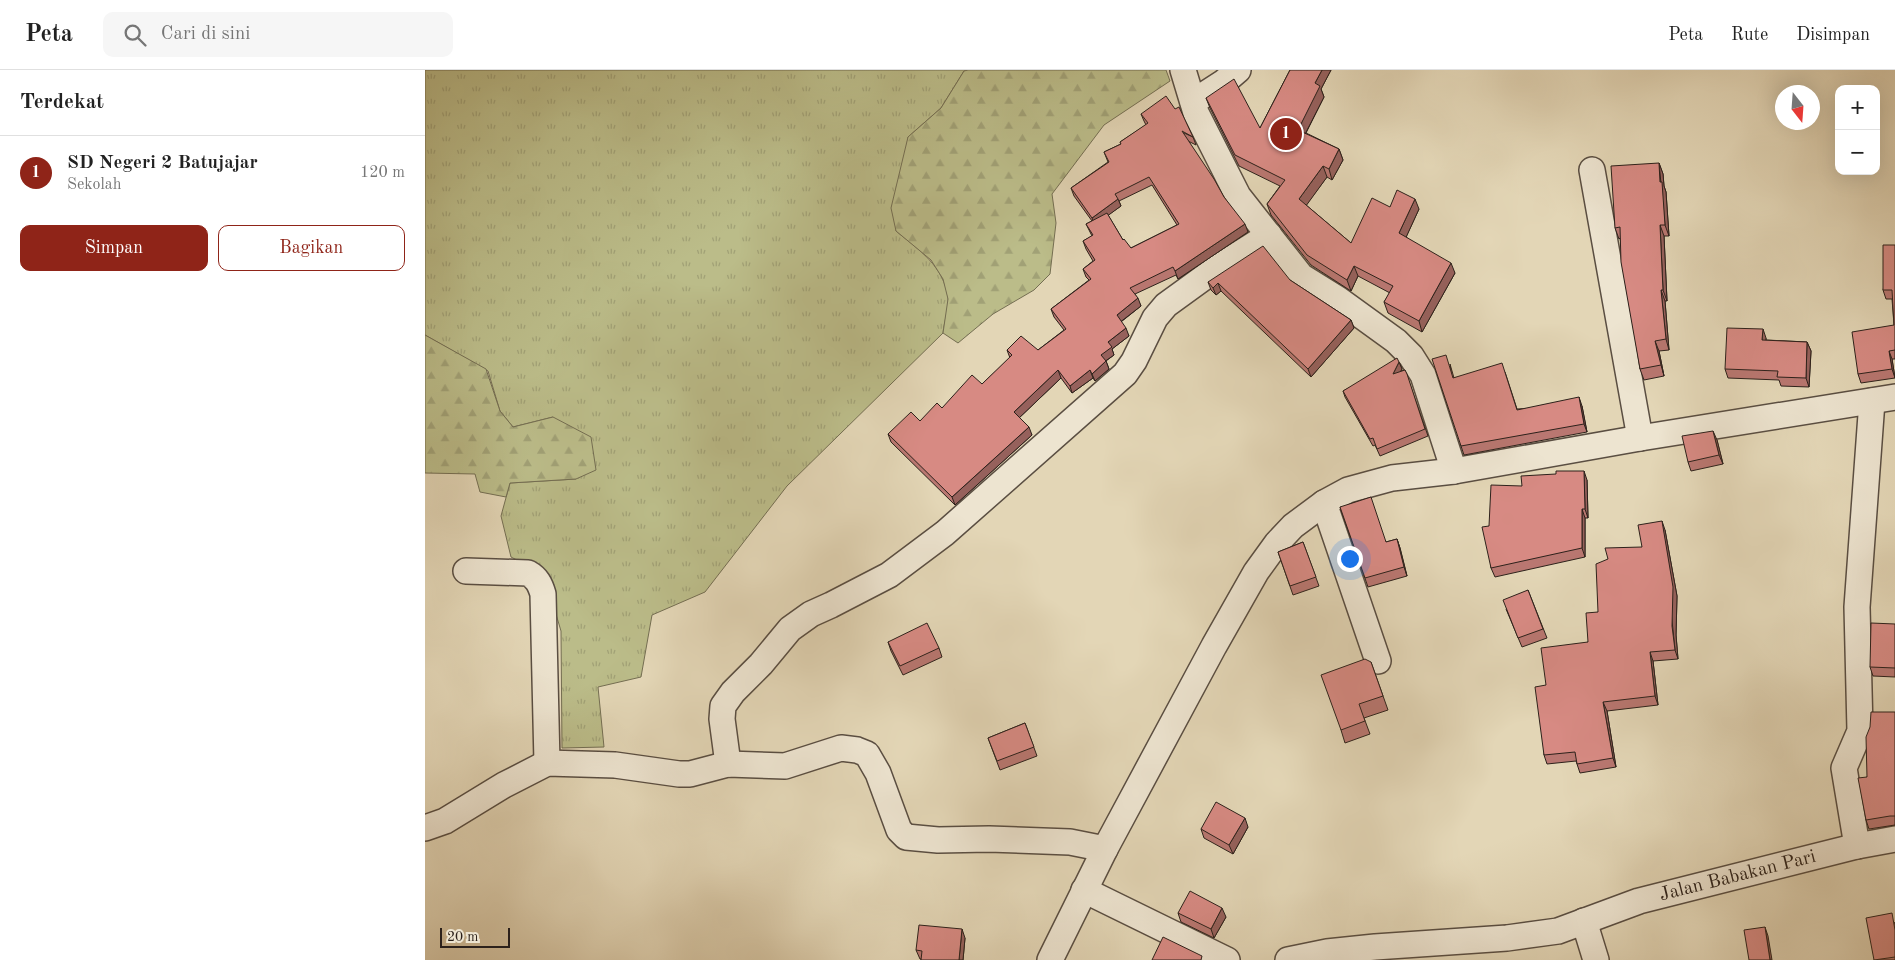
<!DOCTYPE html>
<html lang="id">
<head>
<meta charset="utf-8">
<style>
	:root { --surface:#fff; --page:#f6f6f6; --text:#222; --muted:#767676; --line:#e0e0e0; --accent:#8f2418 }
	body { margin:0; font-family:"Old Standard TT",serif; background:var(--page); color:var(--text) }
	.controls { position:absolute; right:15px; top:15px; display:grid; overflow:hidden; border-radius:10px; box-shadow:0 5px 20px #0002 }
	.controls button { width:45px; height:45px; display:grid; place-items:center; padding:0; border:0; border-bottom:1px solid var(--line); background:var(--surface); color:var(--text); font:25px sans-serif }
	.compass { position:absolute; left:1350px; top:15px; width:45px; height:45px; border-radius:50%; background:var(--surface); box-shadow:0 5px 20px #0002; rotate:163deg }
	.scale { position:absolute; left:15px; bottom:12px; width:70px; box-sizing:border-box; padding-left:5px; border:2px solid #2c211b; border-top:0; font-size:14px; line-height:18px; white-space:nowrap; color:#2c211b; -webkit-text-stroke:4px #ede4d0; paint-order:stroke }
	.you { position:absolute; left:924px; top:488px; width:18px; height:18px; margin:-12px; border:4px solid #fff; border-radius:50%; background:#1a73e8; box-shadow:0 0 0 8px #1a73e833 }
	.badge { display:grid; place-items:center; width:32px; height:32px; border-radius:50%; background:var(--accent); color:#fff; font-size:16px; font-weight:700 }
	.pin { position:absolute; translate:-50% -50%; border:2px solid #fff; box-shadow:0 1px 5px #0006 }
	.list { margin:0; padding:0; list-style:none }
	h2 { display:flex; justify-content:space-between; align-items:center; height:65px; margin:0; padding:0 20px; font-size:21px }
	h2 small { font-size:16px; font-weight:400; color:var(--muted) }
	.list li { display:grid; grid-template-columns:32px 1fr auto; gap:15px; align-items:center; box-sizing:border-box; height:75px; padding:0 20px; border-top:1px solid var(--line) }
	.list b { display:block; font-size:19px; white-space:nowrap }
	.list p { margin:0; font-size:16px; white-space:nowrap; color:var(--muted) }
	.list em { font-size:16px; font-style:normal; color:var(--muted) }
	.actions { display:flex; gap:10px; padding:15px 20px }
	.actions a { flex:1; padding:11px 0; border:1px solid var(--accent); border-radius:10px; text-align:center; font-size:18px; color:var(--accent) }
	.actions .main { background:var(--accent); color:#fff }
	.icon { flex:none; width:28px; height:28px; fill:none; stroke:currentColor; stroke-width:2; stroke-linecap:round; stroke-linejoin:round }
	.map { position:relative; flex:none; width:1470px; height:890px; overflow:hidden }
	header { display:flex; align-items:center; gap:30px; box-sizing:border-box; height:70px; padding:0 25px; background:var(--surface); border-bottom:1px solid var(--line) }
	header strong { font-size:24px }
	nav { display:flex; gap:28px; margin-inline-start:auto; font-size:18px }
	.search { width:350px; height:45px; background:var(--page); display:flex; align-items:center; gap:12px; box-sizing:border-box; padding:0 18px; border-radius:10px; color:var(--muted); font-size:19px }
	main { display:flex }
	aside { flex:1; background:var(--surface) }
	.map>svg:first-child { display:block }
</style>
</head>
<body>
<header>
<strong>Peta</strong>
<div class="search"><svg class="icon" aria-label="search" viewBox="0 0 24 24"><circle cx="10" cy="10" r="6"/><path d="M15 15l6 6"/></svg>Cari di sini</div>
<nav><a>Peta</a><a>Rute</a><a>Disimpan</a></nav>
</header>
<main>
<aside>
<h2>Terdekat<small></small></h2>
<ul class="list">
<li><span class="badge">1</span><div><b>SD Negeri 2 Batujajar</b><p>Sekolah</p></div><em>120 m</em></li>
</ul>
<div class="actions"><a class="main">Simpan</a><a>Bagikan</a></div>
</aside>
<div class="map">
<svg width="1470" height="890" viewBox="0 0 1470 890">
	<defs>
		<pattern id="grass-tufts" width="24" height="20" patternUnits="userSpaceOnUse" patternTransform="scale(1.25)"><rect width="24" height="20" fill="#bbbc89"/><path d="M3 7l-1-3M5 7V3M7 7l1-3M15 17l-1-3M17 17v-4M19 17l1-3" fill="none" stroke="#a1a176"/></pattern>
		<pattern id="forest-firs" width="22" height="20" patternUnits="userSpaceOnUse" patternTransform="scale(1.25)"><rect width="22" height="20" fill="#bbbc89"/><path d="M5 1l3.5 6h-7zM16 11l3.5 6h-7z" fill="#a1a176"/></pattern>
	</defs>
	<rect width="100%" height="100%" fill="#e3d6b6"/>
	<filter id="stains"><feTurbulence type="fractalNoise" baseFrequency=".004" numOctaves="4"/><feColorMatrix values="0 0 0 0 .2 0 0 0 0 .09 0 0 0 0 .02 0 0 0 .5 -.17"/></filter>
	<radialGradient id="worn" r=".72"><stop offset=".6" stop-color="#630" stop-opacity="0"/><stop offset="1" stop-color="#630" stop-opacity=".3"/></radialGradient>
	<path fill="url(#grass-tufts)" stroke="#746e52" d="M0,0h543l-4,1 -23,37 -33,29 -12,94c23,19 48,35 52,67 1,11 -4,24 -5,35l-156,153 -82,106 -53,23 -11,62 -43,10 6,60 -42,1 -1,-117 -17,-57 -33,-17 -10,-41 9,-33 66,-4 -23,-62 -40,10 -13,-16 -12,-40 -63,-36z"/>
	<g fill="url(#forest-firs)" stroke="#746e52">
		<polygon points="543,0 741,0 745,11 679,55 627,124 631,153 625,204 609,220 568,244 533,273 518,263 523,229 518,209 506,190 471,161 466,138 483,67 516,38 539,1"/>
		<polygon points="0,265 61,299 75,341 88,357 128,347 166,367 171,400 151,409 85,413 81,427 55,422 50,404 0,403"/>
	</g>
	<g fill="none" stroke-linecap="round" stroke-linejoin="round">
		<defs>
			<g id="minor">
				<polyline points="758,0 771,43 813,126 876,206 913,229 971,271 986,286 998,305 1029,401"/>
				<polyline points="768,32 799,12 813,0"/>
				<polyline points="1167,100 1215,368"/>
				<polyline points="899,433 953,591"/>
				<path d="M41,501l62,2c9,5 12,11 15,21l4,169"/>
				<polyline points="303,694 297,649 298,636 308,622 336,594 365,559 386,544 406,535 464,505 520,463 700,304 709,291 730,248 741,235 792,198 844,165"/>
				<polyline points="0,758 20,751 79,715 122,693 190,695 254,704 265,704 303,694 360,696 416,678 432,680 442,684 453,703 474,760 481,767 513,770 564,769 645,772 680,779"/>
				<polyline points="1432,776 1419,698 1435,661 1432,537 1447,331"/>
				<polyline points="659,820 802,890"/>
				<polyline points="1159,851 1171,890"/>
				<polyline points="625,890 680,779 789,576 831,502 852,473 868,456 899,433 923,420 967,408 1029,401 1215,368 1470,327"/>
				<path id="s1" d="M863,890l39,-8 48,-5 132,-9 51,-7 81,-30 218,-55 38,-7"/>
			</g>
		</defs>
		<use href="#minor" stroke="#5a4e42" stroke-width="28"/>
		<use href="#minor" stroke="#ede4d0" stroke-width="25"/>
	</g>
	<g fill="#b97771" stroke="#2c211b" fill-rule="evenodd">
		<polygon points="865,0 906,0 896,19 899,27 881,63 914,79 918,90 907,110 902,107 881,135 926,173 965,137 994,139 981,167 1030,203 997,262 963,243 959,232 965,223 933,206 926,221 886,195 846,145 842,134 855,116 814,96 785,38 781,28 835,58"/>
		<path d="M716,44l52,23 3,8 -8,-4 36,56 24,35 -70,47 -2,-4 -41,19 6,12 -20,16 8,14 -17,13 2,6 -8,6 3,8 -14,12 -2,-3 -21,15 -11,-15 -42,40 13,17 -77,70 -64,-63 -3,-8 32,-13 22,-13 40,-24 28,-26 -3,-8h31l26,-20 -10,-13 -3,-8 38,-29 -3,-3 -3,-8 10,-8 -7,-12 -3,-8 9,-5 -6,-12 6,-3 -18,-25 -3,-8 37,-26 -4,-10 17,-8 -1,-2 26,-17 -2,-4zM727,115l25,40 -46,23 -8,-8 -15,-25 13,-9 -2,-5z"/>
		<polygon points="1234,93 1238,104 1239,116 1241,122 1244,166 1239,166 1242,231 1240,231 1244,280 1234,281 1239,306 1219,310 1215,299 1195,168 1194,169 1190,158"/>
		<polygon points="1470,175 1470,289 1467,289 1470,308 1436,313 1433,304 1469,255 1467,229 1461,229 1458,220"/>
		<polygon points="865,210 926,250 929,258 886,307 796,221 791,225 786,220 783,212"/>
		<polygon points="1341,268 1341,270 1382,272 1386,281 1384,317 1356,316 1354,310 1303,308 1300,299"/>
		<polygon points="974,292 977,299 976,301 980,300 1003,366 955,386 950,375 948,376 920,327 918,321"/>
		<polygon points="1025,294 1029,308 1080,302 1092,339 1157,336 1162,362 1039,385 1036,376"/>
		<polygon points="1292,370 1298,394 1266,401 1263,392"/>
		<polygon points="1162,410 1163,448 1160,448 1160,487 1070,507 1066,498 1064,456 1097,416"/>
		<polygon points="915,437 961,472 972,469 975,478 982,506 943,517"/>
		<polygon points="1240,460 1252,526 1251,565 1253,589 1228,591 1233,635 1182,641 1191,697 1155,703 1151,691 1122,694 1119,685 1121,615 1163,572 1173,542 1217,477"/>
		<polygon points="878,472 894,516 868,525 853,482"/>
		<polygon points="1103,520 1122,568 1097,577 1081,539"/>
		<polygon points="1470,554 1470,607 1448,606 1445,597"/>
		<polygon points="463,572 514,578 517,587 478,605 466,581"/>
		<polygon points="946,592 963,640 939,648 945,664 920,673 916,660"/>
		<polygon points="1470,642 1470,755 1444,759 1441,750 1442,707"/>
		<polygon points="600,653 612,686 575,700 563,668"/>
		<polygon points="823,757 808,784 779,768 776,759"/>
		<polygon points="753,843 801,847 789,868 756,852"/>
		<polygon points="1470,852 1470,890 1449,890"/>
		<polygon points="540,868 538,890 496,890 496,889 495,889 491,880"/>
	</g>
	<g fill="#96615c" stroke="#2c211b">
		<polygon points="897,0 906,0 896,19 899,27 877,70 873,60 890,13"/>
		<polygon points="914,79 918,90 907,110 904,99"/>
		<polygon points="1234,93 1238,104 1239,116 1241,122 1244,166 1240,155"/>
		<polygon points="898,96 902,107 878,140 874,129"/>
		<polygon points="693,129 696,136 670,155 667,148"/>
		<polygon points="990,129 994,139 978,174 974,163"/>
		<polygon points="820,154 823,162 753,209 750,201"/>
		<polygon points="1235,155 1239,166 1242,231 1238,220"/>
		<polygon points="1026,193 1030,203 997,262 994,251"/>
		<polygon points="929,196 933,206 926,221 922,210"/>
		<polygon points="793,213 796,221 791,225 788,218"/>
		<polygon points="1236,220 1240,231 1244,280 1241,269"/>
		<polygon points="713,228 716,236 694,253 692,245"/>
		<polygon points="926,250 929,258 886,307 883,299"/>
		<polygon points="701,258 704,266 687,279 689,285 679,292 676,285 683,272"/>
		<polygon points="1338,259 1341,268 1340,279 1337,270"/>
		<polygon points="1230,271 1234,281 1239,306 1236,295"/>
		<polygon points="1382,272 1386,281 1384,317 1381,308"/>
		<polygon points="1464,281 1467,289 1470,308 1467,299"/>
		<polygon points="681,291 684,299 670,311 667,304"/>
		<polygon points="974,292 977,299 970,310 968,304"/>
		<polygon points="633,300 636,308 592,350 589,342"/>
		<polygon points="665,300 668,308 647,323 645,316"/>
		<polygon points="1154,327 1157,336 1162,362 1159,354"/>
		<polygon points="604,357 607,365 530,435 527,427"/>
		<polygon points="1288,361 1292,370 1298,394 1294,385"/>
		<polygon points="1159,401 1162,410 1163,448 1160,439"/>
		<polygon points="1157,439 1160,448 1160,487 1157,478"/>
		<polygon points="1237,451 1240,460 1252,526 1251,565 1253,589 1250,580"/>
		<polygon points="972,469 975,478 982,506 979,497"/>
		<polygon points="1225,582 1228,591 1233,635 1230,626"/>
		<polygon points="1178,632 1182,641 1191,697 1188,688"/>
		<polygon points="820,748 823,757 808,784 804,775"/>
		<polygon points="797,838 801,847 789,868 786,859"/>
		<polygon points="1340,857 1343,866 1347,890 1345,890"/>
		<polygon points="537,859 540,868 538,890 534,890"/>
	</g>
	<g fill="#d78a83" stroke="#2c211b">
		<polygon points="865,0 897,0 890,13 895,16 873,60 914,79 904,99 898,96 874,129 926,173 947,128 965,137 972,120 990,129 974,163 1026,193 994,251 959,232 968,216 929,196 922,210 882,185 842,134 860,110 810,85 781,28 809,9 835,58"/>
		<polygon points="741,26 750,39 754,37 768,67 757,61 789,109 799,127 820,154 750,201 748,197 705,218 713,228 692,245 701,258 683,272 687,277 676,285 681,291 667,304 665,300 645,316 633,300 589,342 604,357 527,427 463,364 486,342 495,351 512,333 517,338 547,305 557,314 587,285 582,280 596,266 613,280 641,259 626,239 666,209 658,199 670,190 658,171 668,165 661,154 682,143 698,170 699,169 706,178 754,154 724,107 690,124 693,129 667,148 646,118 684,92 679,82 696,74 695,72 723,53 716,44"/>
		<polygon points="1234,93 1235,112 1237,112 1240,155 1235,155 1238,220 1236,220 1241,269 1230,271 1236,295 1215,299 1196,192 1195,157 1190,158 1186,96"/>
		<polygon points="1458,175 1470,175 1470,280 1464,281 1467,299 1433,304 1427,262 1469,255 1467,220 1458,220"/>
		<polygon points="838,176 865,210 926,250 883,299 793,213 788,218 783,212"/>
		<polygon points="1302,258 1338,259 1337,270 1382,272 1381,308 1352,307 1353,301 1300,299"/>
		<polygon points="1021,285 1028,308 1077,293 1092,340 1154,327 1159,354 1036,376 1007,289"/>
		<polygon points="972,288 974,292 968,304 980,300 982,304 1000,359 952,379 948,368 945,369 918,321"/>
		<polygon points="1288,361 1294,385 1263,392 1257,366"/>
		<polygon points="1131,401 1159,401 1160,439 1157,439 1157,478 1066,498 1057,457 1064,456 1066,415 1097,416 1096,406 1131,404"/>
		<polygon points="946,427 961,472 972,469 979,497 940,508 915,437"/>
		<polygon points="1237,451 1248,517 1247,556 1250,580 1225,582 1230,626 1178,632 1188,688 1152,694 1150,682 1119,685 1110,617 1121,615 1116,578 1163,572 1161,543 1173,542 1171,494 1183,489 1180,478 1217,477 1213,455"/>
		<polygon points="878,472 891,507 865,516 853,482"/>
		<polygon points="1103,520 1118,559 1093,568 1078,530"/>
		<polygon points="502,553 514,578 475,596 463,572"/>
		<polygon points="1446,553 1470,554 1470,598 1445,597"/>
		<polygon points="940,589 946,592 958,626 934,634 940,651 916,660 896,605"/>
		<polygon points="1446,642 1470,642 1470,746 1465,746 1441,750 1433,708 1442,707 1441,667 1445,657"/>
		<polygon points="600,653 609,677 572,691 563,668"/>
		<polygon points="791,732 820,748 804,775 776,759"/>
		<polygon points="765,821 797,838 786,859 753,843"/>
		<polygon points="1467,843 1470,860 1470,887 1449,890 1441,848"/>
		<polygon points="494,855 537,859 534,890 496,890 497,881 491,880"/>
		<polygon points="1340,857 1345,890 1324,890 1319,860"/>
		<polygon points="738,867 777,886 776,890 727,890"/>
	</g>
	<g text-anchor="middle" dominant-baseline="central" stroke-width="4" stroke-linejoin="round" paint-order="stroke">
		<g font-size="19" fill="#2c211b" stroke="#ede4d0">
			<text stroke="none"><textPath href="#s1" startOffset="460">Jalan Babakan Pari</textPath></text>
		</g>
	</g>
	<rect width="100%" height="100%" filter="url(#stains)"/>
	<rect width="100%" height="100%" fill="url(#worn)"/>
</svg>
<div class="controls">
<button>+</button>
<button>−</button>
</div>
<svg class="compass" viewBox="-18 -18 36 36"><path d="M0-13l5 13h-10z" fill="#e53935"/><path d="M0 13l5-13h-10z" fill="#767676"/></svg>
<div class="scale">20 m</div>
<div class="you"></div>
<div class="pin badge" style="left:861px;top:64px">1</div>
</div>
</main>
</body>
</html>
